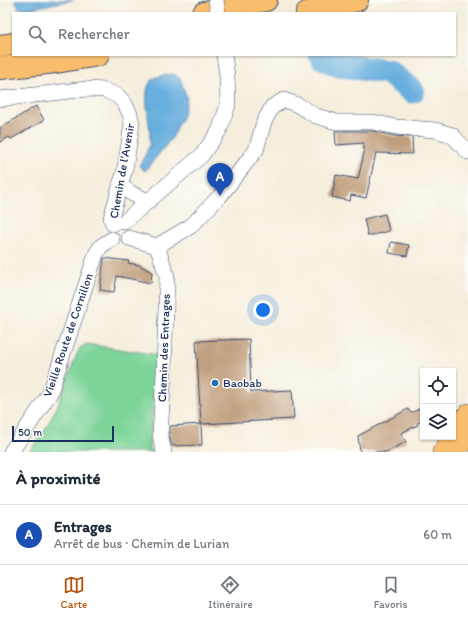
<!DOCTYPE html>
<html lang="fr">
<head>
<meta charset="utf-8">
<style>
	:root { --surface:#fff; --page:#f6f6f7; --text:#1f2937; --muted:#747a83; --line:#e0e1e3; --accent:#b45309 }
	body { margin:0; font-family:Itim,sans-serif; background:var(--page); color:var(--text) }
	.controls { position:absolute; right:12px; bottom:12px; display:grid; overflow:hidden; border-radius:0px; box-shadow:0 1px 3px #0004 }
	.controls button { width:36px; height:36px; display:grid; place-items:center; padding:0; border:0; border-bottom:1px solid var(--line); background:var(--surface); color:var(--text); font:20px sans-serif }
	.scale { position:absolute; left:12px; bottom:10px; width:102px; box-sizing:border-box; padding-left:4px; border:2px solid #1b2f5e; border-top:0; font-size:11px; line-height:14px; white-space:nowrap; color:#1b2f5e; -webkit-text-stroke:3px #fdfcf7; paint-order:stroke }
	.you { position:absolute; left:263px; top:310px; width:14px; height:14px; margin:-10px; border:3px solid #fff; border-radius:50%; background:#1a73e8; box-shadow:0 0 0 6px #1a73e833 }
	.badge { display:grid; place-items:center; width:26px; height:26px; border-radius:50%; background:var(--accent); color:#fff; font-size:13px; font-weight:700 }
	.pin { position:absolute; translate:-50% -33px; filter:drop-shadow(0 1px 2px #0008) }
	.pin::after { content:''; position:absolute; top:21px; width:14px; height:12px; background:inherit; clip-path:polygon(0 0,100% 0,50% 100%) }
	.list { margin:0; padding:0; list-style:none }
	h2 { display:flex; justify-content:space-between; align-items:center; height:52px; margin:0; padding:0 16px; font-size:17px }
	h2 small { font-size:13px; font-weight:400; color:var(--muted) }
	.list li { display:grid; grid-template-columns:26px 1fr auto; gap:12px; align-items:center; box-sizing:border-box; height:60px; padding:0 16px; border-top:1px solid var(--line) }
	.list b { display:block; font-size:15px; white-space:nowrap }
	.list p { margin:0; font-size:13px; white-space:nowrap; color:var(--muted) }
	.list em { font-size:13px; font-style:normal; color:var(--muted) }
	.icon { flex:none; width:22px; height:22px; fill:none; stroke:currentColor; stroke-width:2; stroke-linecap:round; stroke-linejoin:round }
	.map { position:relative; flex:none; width:468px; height:452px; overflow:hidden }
	.search { position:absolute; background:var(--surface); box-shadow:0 1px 3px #0004; left:12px; right:12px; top:12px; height:44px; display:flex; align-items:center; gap:10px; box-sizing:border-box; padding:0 14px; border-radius:0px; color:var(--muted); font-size:15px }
	.sheet { height:112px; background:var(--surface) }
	nav { display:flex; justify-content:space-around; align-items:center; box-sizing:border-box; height:56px; border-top:1px solid var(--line); background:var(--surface); font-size:11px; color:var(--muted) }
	nav a { display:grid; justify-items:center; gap:2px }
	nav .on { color:var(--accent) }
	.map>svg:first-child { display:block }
</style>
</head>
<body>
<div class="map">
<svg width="468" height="452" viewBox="0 0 468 452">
	<rect width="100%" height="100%" fill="#fdfcf7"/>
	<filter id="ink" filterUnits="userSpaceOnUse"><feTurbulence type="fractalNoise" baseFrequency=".025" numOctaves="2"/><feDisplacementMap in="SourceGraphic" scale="8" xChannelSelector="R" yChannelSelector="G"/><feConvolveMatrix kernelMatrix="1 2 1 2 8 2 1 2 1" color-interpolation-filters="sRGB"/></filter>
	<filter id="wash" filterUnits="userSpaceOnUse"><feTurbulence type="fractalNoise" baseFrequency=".012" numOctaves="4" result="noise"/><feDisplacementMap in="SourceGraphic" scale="16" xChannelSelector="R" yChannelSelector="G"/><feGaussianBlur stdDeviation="0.9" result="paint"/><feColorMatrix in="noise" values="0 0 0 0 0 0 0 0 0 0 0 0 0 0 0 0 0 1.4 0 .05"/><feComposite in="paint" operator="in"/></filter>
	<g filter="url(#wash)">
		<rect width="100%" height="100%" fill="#f5eedc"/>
		<polygon fill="#7dd499" stroke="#4c827c" points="86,344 158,355 149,448 152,452 28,452 43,434 57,407 77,354 80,348"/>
		<g fill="#68aede" stroke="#426e9e">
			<polygon points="15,0 73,0 27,9 19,8 15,2"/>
			<path d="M173,74l7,4 7,20 -4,17 -11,23 -27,33 -6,-5c3,-6 8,-13 10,-20 5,-16 -12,-59 6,-68 5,-3 12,-3 18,-4z"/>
		</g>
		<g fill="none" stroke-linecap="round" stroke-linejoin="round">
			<polyline stroke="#68aede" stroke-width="25" points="321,55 322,57 339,65 388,72 412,91"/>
		</g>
		<g id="blocks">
			<g fill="#c09e7d">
				<polygon points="36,106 44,120 11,139 9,137 0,142 0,128"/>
				<polygon points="335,131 372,131 394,136 412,137 413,154 376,153 366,198 351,195 350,201 332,197 336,175 358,179 365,149 363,149 364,143 336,145"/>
				<polygon points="385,214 389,231 368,236 364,219"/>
				<polygon points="391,242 409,245 407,256 389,253"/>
				<polygon points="104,258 129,261 128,263 139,265 152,272 151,283 117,276 114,292 100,290"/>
				<polygon points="249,339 251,392 292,390 294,419 201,424 196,341"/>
				<polygon points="423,407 423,421 417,423 418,425 401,433 406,442 386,452 360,452 358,436 408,409 411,413"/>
				<polygon points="201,424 202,445 172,446 169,434 170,426"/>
			</g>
		</g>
	</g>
	<g filter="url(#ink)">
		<use href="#blocks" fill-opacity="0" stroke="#3c4c71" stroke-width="1"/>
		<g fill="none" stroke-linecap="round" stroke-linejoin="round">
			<defs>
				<g id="minor">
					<polyline points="0,99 87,89 104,90 118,96 125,104 130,114 132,124 125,169 111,218 113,224"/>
					<path d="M120,184c8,9 18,13 29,17"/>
					<polyline points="124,222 202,155 219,131 228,105 227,76 224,55"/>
					<polyline points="129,238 157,246 191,226 220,196 256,150 264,122 272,107 284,100 298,105 316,116 337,122 373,122 396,127 435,130 452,135 468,152"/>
					<polyline points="157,246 167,276 164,372 160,435 164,452"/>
					<polyline points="11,452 50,393 96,254 101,246 112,239"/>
				</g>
				<g id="major">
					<polyline points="453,435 468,413"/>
					<polyline points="442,452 452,437"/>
					<polyline points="457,452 468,435"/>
				</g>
				<g id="highway">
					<polyline points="204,13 266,0"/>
					<polyline points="307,13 357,0"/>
					<polyline points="0,46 13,44"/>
					<polyline points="0,68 56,62 98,55"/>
				</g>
			</defs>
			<use href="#minor" stroke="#3c4c71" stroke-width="16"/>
			<use href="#major" stroke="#3c4c71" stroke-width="20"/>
			<use href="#highway" stroke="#3c4c71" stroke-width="24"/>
			<use href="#minor" stroke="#fff" stroke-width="15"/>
			<use href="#major" stroke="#f9be6d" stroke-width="19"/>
			<use href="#highway" stroke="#f9be6d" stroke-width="22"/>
			<defs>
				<polyline id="minor-bridge" points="216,0 218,13"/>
			</defs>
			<use href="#minor-bridge" stroke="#3c4c71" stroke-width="16" stroke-linecap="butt"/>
			<use href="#minor-bridge" stroke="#fff" stroke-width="15"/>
		</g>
	</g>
	<circle fill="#1f6fb2" stroke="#fdfcf7" stroke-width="1.5" cx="215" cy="383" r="4"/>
	<g text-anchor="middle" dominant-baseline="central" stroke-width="3" stroke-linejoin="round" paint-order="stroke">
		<g font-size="12" fill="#1b2f5e" stroke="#fdfcf7">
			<text transform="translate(122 171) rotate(-80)">Chemin de l'Avenir</text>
			<text transform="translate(68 335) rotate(-71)">Vieille Route de Cornillon</text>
			<text transform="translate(164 348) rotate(-88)">Chemin des Entrages</text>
		</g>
		<g font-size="12" fill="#1b2f5e" stroke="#fdfcf7" text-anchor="start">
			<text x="223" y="383">Baobab</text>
		</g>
	</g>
</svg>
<div class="controls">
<button><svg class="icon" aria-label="locate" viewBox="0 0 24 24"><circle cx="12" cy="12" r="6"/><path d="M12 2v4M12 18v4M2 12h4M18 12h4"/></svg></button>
<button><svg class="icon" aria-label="layers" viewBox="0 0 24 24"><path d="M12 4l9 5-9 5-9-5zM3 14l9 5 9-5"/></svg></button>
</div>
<div class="scale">50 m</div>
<div class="you"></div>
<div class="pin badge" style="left:220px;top:196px;background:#1a4fb4">A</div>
<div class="search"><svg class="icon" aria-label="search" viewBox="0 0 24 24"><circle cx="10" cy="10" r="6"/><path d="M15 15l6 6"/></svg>Rechercher</div>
</div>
<section class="sheet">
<h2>À proximité<small></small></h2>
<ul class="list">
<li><span class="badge" style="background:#1a4fb4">A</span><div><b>Entrages</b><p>Arrêt de bus · Chemin de Lurian</p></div><em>60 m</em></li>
</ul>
</section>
<nav>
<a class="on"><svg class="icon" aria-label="map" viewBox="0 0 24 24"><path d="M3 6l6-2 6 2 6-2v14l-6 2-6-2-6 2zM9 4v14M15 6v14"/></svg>Carte</a>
<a><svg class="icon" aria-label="directions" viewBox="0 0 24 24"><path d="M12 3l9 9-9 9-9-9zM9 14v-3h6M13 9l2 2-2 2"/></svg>Itinéraire</a>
<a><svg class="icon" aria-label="saved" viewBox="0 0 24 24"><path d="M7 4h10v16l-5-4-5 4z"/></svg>Favoris</a>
</nav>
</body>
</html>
